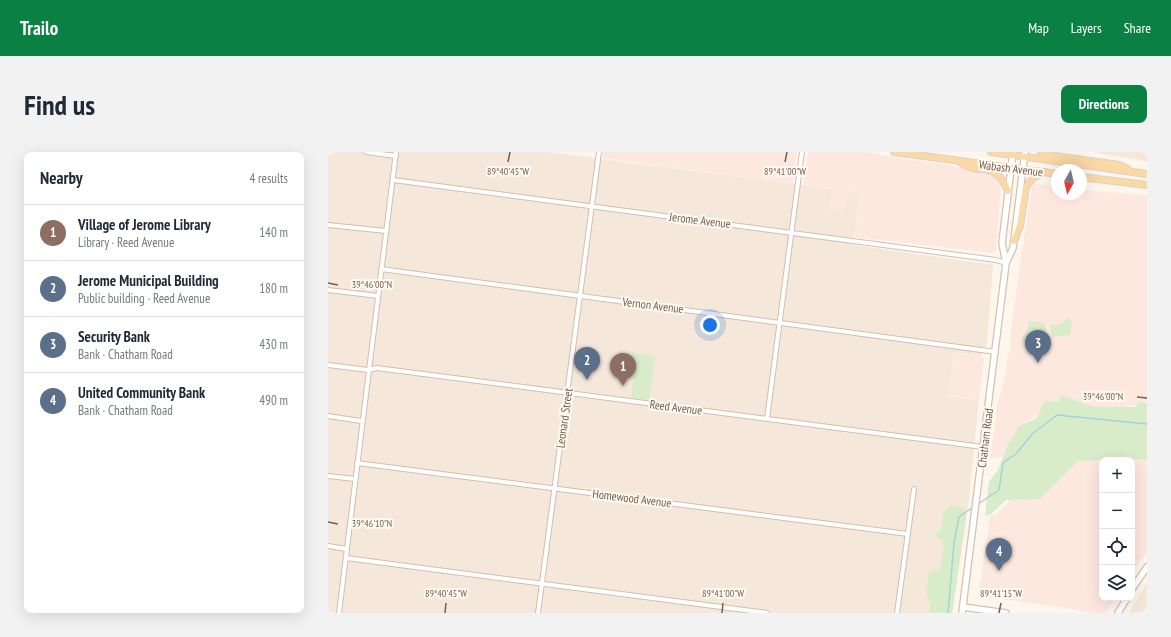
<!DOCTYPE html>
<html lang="en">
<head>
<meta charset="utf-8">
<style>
	:root { --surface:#fff; --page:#f2f2f3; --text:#1f2937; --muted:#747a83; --line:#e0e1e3; --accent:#0b8043 }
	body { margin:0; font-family:"PT Sans Narrow",sans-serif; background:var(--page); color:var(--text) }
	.controls { position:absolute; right:12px; bottom:12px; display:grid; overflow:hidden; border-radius:8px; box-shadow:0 4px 16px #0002 }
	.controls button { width:36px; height:36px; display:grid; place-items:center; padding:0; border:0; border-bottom:1px solid var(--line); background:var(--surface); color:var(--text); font:20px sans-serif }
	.compass { position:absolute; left:723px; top:12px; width:36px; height:36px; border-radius:50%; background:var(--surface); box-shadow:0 4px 16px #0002; rotate:188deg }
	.you { position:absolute; left:382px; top:173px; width:14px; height:14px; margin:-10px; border:3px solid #fff; border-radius:50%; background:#1a73e8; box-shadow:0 0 0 6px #1a73e833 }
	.badge { display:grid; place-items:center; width:26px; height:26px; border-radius:50%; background:var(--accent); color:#fff; font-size:13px; font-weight:700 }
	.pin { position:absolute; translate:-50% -33px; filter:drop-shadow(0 1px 2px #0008) }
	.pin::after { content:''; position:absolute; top:21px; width:14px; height:12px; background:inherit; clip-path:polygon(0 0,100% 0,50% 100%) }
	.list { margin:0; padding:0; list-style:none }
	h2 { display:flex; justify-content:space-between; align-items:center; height:52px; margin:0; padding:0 16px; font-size:17px }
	h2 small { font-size:13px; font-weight:400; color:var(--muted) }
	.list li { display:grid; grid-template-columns:26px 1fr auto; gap:12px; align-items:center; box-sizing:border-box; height:56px; padding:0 16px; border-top:1px solid var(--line) }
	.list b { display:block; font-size:15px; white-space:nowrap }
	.list p { margin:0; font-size:13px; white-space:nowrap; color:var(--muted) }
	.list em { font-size:13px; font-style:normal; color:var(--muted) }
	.icon { flex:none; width:22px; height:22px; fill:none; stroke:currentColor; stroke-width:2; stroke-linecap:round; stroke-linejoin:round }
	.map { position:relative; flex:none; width:819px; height:461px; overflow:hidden; border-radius:8px }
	header { display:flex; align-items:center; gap:24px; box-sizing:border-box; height:56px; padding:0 20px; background:var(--accent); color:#fff }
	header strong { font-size:19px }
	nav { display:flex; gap:22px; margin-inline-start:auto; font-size:14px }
	.intro { display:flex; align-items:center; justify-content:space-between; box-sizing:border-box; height:96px; padding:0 24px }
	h1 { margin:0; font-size:28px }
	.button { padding:10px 18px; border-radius:8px; background:var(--accent); color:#fff; font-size:14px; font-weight:700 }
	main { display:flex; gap:24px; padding:0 24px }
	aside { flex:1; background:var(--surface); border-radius:8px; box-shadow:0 4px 16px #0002 }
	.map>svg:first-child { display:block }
</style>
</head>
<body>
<header>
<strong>Trailo</strong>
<nav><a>Map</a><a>Layers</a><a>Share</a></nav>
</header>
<div class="intro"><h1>Find us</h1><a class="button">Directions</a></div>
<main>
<aside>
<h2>Nearby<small>4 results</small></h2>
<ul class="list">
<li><span class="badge" style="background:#8d6e63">1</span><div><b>Village of Jerome Library</b><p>Library · Reed Avenue</p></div><em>140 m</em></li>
<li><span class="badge" style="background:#5c6f8a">2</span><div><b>Jerome Municipal Building</b><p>Public building · Reed Avenue</p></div><em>180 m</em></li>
<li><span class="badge" style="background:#5c6f8a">3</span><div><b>Security Bank</b><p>Bank · Chatham Road</p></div><em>430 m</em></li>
<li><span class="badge" style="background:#5c6f8a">4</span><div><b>United Community Bank</b><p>Bank · Chatham Road</p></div><em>490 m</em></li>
</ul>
</aside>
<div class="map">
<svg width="819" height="461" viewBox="0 0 819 461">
	<rect width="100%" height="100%" fill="#fdf6ec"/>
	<g fill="#f5e8da">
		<polygon points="0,0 221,0 504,37 516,59 519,39 532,41 525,93 665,113 659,191 653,204 626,200 620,244 651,248 641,348 624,461 0,461"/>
		<polygon points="764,0 819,0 819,10 811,8"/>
		<polygon points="819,431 819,461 801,461 818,432"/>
	</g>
	<g fill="#fde8e0">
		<polygon points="275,0 469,0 465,32 274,6"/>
		<polygon points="480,0 539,0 563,5 615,12 663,22 670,28 673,36 668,98 665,101 526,85 532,41 519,39 516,59 501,57 504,37 475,33"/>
		<polygon points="706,31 729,35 729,42 753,42 753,38 819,43 819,254 757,254 721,258 697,270 679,304 662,307 670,249 677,225 680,201 682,199 683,189 682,187 691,119 704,34"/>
		<polygon points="626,200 653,204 656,208 651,248 620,243"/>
		<polygon points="819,307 819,401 804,419 804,308 789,308"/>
		<polygon points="749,309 774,309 774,446 787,446 778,461 761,461 738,456 653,444 651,440 662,363 668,363 686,344"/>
	</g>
	<g fill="#d8ecc9">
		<polygon points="740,166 744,168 742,183 724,185 722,173 732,172"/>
		<polygon points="701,169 713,170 717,172 720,186 705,190 695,191 694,185 699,179"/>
		<polygon points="292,199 327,204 321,248 303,246 306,221 290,219"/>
		<polygon points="733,243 764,254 808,255 811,249 819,252 819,307 750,309 712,347 678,348 663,362 657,364 661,330 671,316 680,292 691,274 709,266 716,249 730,250"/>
		<polygon points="622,354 635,355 638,366 624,461 601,461 602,454 598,440 601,420 612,417 616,390 607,383 614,375 615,361"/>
	</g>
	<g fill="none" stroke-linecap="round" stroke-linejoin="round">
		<g stroke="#a5d3da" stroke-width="1.5">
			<polyline points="650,352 671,338 675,311 689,301 704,282 729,263 819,272"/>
			<polyline points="620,461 626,391 631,365 645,355"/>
		</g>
		<defs>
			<g id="street">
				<polyline points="38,0 68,4"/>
				<polyline points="65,28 668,108 678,111"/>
				<polyline points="0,73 58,79"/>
				<polyline points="53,117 668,200"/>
				<polyline points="0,138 50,144"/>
				<polyline points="0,213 40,218 49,216 655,295"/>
				<polyline points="0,264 33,269"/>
				<polyline points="439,267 474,0"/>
				<polyline points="29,311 580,382"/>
				<polyline points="0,324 27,327"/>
				<polyline points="0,394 19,397"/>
				<polyline points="18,406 439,461"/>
				<polyline points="11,461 68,0"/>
				<polyline points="210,461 271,0"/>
				<polyline points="569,461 586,337"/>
			</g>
			<g id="secondary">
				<polyline points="678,111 685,96 697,0"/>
				<polyline points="804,437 819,415"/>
				<polyline points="635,455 678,461"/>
				<polyline points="634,461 678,111 674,91 685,0"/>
				<polyline points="790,461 799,446"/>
			</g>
			<g id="primary">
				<polyline points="566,0 729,22"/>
				<polyline points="663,0 819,22"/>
				<polyline points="713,0 720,3 791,13 800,17"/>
				<path d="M632,10c21,15 34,-4 48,29"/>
				<polyline points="753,25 819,33"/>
				<polyline points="686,89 692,74 698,35 705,26 717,20"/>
			</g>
		</defs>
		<use href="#street" stroke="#d1beb0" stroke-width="6"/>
		<use href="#secondary" stroke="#d6c0b0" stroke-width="8"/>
		<use href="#primary" stroke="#dad1cd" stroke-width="8"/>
		<use href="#street" stroke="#fff" stroke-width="4"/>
		<use href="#secondary" stroke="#fff" stroke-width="5.5"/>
		<use href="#primary" stroke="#fbd9a5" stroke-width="6"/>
	</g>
	<path fill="none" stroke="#7a5c4d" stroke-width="1.5" d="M180,10l2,-10M457,10l2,-10M0,131l10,2M809,245l10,1M0,370l10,2M117,461l1,-10M394,461l1,-10M671,461l2,-10"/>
	<g text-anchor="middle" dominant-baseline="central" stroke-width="4" stroke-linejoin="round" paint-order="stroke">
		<g font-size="12" fill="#7a5c4d" stroke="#fffaf3">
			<text transform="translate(683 16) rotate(7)">Wabash Avenue</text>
			<text transform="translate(372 68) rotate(7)">Jerome Avenue</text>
			<text transform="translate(325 153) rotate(7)">Vernon Avenue</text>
			<text transform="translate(348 255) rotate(7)">Reed Avenue</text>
			<text transform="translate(236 266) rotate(-82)">Leonard Street</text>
			<text transform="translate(657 286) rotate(-83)">Chatham Road</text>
			<text transform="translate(304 346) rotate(7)">Homewood Avenue</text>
		</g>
	</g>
	<g font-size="10" text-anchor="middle" fill="#7a5c4d" stroke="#fffaf3" stroke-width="4" stroke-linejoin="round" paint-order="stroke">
		<text x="180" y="23">89°40'45"W</text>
		<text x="457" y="23">89°41'00"W</text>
		<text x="44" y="136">39°46'00"N</text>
		<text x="775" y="248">39°46'00"N</text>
		<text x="44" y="375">39°46'10"N</text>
		<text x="118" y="445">89°40'45"W</text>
		<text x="395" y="445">89°41'00"W</text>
		<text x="673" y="445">89°41'15"W</text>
	</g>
</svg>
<div class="controls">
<button>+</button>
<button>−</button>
<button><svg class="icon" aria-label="locate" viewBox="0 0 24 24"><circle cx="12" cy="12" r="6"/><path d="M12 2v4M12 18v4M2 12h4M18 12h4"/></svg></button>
<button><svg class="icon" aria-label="layers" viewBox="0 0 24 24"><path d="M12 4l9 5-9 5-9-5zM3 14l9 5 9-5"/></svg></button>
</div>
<svg class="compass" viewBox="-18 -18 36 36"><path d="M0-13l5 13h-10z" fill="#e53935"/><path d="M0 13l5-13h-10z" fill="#747a83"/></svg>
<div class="you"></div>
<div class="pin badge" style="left:295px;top:234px;background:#8d6e63">1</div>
<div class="pin badge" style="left:259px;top:228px;background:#5c6f8a">2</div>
<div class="pin badge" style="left:710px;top:211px;background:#5c6f8a">3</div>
<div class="pin badge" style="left:671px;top:419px;background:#5c6f8a">4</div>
</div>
</main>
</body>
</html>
